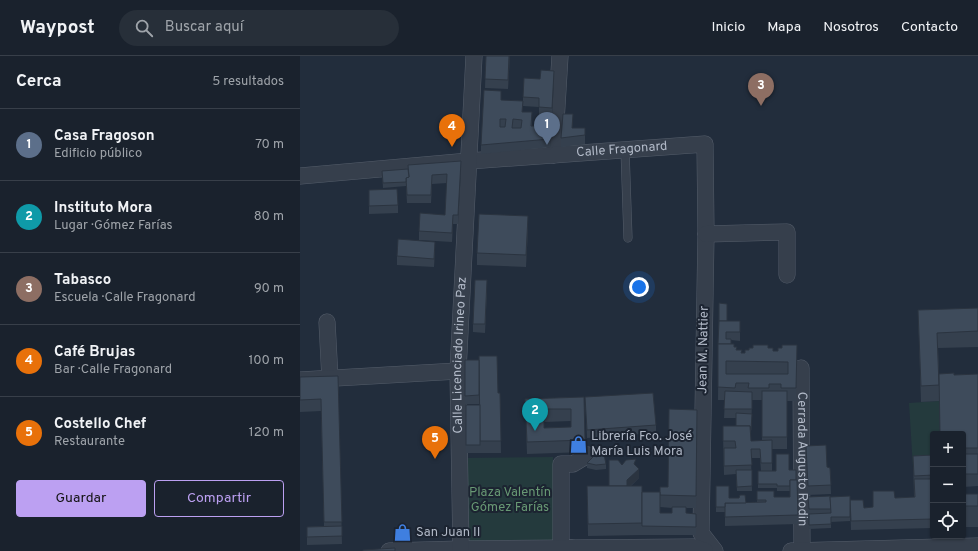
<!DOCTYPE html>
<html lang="es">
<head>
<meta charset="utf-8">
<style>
	:root { --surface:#1a222d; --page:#272f39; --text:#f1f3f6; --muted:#9fa4aa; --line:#383f49; --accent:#bca0f2 }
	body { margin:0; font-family:Overpass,sans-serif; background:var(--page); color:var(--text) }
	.controls { position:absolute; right:12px; bottom:12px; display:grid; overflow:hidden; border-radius:4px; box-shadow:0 1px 3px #0004 }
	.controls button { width:36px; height:36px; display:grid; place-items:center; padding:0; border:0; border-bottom:1px solid var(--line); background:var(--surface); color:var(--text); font:20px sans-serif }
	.you { position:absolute; left:339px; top:231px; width:14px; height:14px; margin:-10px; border:3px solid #fff; border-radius:50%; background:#1a73e8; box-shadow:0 0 0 6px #1a73e833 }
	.badge { display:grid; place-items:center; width:26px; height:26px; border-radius:50%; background:var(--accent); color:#fff; font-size:13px; font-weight:700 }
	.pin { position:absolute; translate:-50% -33px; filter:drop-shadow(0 1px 2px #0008) }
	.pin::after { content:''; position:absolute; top:21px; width:14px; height:12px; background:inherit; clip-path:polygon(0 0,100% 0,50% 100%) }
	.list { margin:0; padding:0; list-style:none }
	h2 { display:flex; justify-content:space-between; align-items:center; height:52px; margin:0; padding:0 16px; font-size:17px }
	h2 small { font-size:13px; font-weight:400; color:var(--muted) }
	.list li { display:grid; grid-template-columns:26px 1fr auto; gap:12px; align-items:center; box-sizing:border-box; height:72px; padding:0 16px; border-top:1px solid var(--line) }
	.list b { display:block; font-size:15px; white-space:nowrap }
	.list p { margin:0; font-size:13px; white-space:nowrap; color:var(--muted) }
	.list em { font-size:13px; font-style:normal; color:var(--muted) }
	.actions { display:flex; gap:8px; padding:12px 16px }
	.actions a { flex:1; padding:9px 0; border:1px solid var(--accent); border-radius:4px; text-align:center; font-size:14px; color:var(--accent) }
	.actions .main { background:var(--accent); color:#111 }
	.icon { flex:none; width:22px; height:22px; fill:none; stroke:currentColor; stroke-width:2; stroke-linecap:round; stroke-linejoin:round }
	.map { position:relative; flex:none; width:678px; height:495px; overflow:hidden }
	header { display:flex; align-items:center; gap:24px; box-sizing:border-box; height:56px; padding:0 20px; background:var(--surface); border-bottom:1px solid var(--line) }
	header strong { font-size:19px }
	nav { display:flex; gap:22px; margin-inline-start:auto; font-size:14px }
	.search { width:280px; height:36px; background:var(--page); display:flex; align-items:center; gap:10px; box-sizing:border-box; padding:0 14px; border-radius:22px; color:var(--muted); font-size:15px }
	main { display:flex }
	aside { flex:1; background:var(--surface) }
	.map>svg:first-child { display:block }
</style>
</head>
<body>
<header>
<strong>Waypost</strong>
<div class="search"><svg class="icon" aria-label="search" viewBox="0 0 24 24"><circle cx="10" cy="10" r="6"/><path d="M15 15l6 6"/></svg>Buscar aquí</div>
<nav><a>Inicio</a><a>Mapa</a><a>Nosotros</a><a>Contacto</a></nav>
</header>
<main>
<aside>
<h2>Cerca<small>5 resultados</small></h2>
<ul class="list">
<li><span class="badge" style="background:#5c6f8a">1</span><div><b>Casa Fragoson</b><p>Edificio público</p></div><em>70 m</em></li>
<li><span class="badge" style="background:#0f9aa8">2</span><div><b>Instituto Mora</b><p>Lugar · Gómez Farías</p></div><em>80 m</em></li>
<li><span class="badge" style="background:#8d6e63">3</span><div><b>Tabasco</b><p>Escuela · Calle Fragonard</p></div><em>90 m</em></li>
<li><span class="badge" style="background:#e8710a">4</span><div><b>Café Brujas</b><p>Bar · Calle Fragonard</p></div><em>100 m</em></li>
<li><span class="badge" style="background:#e8710a">5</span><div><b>Costello Chef</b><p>Restaurante</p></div><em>120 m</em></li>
</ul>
<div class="actions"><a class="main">Guardar</a><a>Compartir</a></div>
</aside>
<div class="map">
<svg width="678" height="495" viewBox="0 0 678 495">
	<rect width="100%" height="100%" fill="#222d3c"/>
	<g fill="#243a3d">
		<polygon points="639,345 640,378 633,378 633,412 613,412 609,347"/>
		<polygon points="253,401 255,487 166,488 165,402"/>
	</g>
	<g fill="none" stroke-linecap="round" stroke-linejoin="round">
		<defs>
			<polyline id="service" points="325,94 328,182"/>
			<g id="minor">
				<polyline points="254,99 260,0"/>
				<path id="s1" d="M0,120l169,-15 236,-17 1,90 -5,299 14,18"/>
				<polyline points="406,178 487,176 487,219"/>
				<polyline points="27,266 30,323"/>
				<path id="s2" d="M501,312l1,182"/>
				<polyline points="0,324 158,315"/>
				<polyline points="272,492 261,492 261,408 273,408 288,399"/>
				<polyline points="89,495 161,493 394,491 405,495"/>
				<path id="s3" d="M161,495l-3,-180 16,-315"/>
				<polyline points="491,495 678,490"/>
			</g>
		</defs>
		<use href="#service" stroke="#545d6a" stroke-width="9"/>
		<use href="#minor" stroke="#545d6a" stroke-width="17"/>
		<use href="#service" stroke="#363f4c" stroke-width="8"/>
		<use href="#minor" stroke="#363f4c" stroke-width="16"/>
	</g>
	<g fill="#35404e" fill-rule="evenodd">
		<polygon points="186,0 210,0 208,33 185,32"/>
		<polygon points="254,24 252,60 251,60 250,91 181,98 181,89 201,44 223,56 232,65 232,70 242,70 242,60 239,60 239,51 223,50 223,41"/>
		<polygon points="273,72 285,72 285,88 261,91 261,82"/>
		<polygon points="161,113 158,168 153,168 152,186 119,184 119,175 145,159 147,127 132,128 131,147 107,147 106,130 83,132 82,115"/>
		<polygon points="69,134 98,149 98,157 69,158"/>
		<polygon points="228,173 226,211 177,209 177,197"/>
		<polygon points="135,194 134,211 97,209 97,200"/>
		<polygon points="187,233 185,277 173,276 173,268"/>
		<path d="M419,247l8,18h13v20l-9,-1v4l6,6 4,3h4l4,-3 19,-2 5,3h5l4,-3 15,-3 -1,56h-9v48h-15v22l17,-1 7,10h1l1,44 -73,2v-14h-9v-26l13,12 17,5 11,-1v-11l17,6h16v-6h-13v-3h-19v-17h3l-1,-13h-9l1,33h-15l-1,-17 -12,1 -1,-40 13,-9v-8h-12l1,-18h-7zM452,344h10v41h-11v-7z"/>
		<polygon points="678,252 678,291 638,292 639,318 654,319 678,318 678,430 663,431 663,378 639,345 621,346 618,254"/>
		<polygon points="165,304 198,337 200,337 201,397 166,397 166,349 179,349 179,348 165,348"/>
		<polygon points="38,320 42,488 7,489 7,471 24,470 21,355 0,356 0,321"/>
		<path d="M284,341l1,55 -58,2 -2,-55zM271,365v6l-27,1v-6z"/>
		<polygon points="285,341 356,369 356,377 287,382"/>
		<path d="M397,354l-1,98h-10v5l10,1v21h-54l-54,1 -1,-50h22l13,-21 14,1 3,12 -8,8 11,6h18l8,-5zM360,451l12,1v5h-12z"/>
		<polygon points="506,399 527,411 530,412 531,438 508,439"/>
		<polygon points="633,399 633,472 551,474 550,444 564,452 573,451 595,442 614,441 613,400"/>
		<polygon points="287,407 306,408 306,413 296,414 287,412"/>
		<rect x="663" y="438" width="15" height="33"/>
		<polygon points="550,440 550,465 531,466 531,472 509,473 508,441 530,442"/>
	</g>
	<g fill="#2b3440">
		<polygon points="209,0 210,0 208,33 208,24"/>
		<polygon points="254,15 254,24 252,60 252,52"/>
		<polygon points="251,57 251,66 250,91 250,83"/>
		<polygon points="161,105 161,113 158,168 158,159"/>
		<polygon points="153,159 153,168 152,186 152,177"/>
		<polygon points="228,160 228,173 226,211 226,199"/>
		<polygon points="135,186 135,194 134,211 134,203"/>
		<polygon points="339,413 339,422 327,433 327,424"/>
	</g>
	<g fill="#3e4b5b" stroke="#2b3440" fill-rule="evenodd">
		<polygon points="186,0 209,0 208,24 185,23"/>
		<polygon points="241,14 254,15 252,52 239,51 239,42 223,41 224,22 240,23"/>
		<path d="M184,34l17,1v9l22,1 -1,11h10l-1,14h11l1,-13h8l-1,26 -69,6zM200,63h6l-1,8h-5zM213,63l9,1 -1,8h-9z"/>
		<polygon points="263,58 273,58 272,72 285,72 285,79 261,82"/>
		<polygon points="161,105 158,159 153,159 152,177 119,175 120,157 145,159 147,118 132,119 131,139 107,139 106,122 109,121 108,109"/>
		<polygon points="108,113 109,121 106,122 106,126 83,127 82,115"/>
		<polygon points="97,133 98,149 69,150 69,134"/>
		<polygon points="179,158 228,160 226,199 177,197"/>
		<polygon points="98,183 135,186 134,203 97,200"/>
		<polygon points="175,224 187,224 185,268 173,268"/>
		<polygon points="419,247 427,248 427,265 419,265"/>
		<polygon points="678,252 678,275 637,277 639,329 621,330 618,254"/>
		<polygon points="419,265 440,265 440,276 426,276 426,283 431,283 431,288 418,288"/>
		<path d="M418,288h16v3h3l-1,3h6l-1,3h4v-3h4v-2h4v-3h15v3h5v3h5v-3h4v-3h15l-1,43h-15v-4h-12v4h-21l1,-5h-13l-1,5 -17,-1zM426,305l62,1v12h-62z"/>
		<polygon points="179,300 197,300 198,337 200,337 201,385 180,385"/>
		<polygon points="165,304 179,304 179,339 165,340"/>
		<polygon points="654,317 654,319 678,318 678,392 663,392 663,378 640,378 639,318"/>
		<polygon points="38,320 42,466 24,466 21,343 0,344 0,321"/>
		<polygon points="425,335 452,336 452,353 424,353"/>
		<rect x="462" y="335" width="25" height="46"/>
		<polygon points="353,337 356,369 287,374 285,341"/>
		<path d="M284,341l1,43 -58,2 -2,-43zM244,353h27v18l-27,1z"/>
		<rect x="166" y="349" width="14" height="40"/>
		<polygon points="369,353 397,354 396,440 360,439 360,431 368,431"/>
		<polygon points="436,357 452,358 451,374 450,370 436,370"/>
		<polygon points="423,370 450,370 451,385 472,384 472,407 461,407 460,393 451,393 452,409 424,410 424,392 436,392 435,385 423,385"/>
		<polygon points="526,389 527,411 530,412 531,429 508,430 506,390"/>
		<polygon points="303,394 306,408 296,409 287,407 299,395"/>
		<polygon points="476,398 489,398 489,414 496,414 496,424 490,424 490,430 477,430 477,428 458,428 458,415 476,415"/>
		<rect x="663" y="398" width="15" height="20"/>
		<polygon points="633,399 633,419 614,420 613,400"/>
		<polygon points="336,403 334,408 339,413 327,424 327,430 309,430 309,404 318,404 322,409 326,404"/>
		<polygon points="436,414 452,414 452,430 437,431"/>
		<polygon points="614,423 633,423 633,463 551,465 550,444 563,444 564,452 573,451 573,435 594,435 595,442 615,441"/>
		<polygon points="490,424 497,424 498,459 425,461 425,447 466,446 466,444 457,444 457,435 474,435 474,441 490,441"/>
		<polygon points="287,430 342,430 342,467 288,468"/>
		<polygon points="416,430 429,430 429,442 439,442 440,439 445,439 446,447 425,447 425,451 416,451"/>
		<polygon points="342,436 360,436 360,457 372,457 372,451 386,451 386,457 396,458 396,471 342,470"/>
		<rect x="663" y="438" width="15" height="12"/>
		<polygon points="530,440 531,453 509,453 508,441"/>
		<polygon points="550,440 550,461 531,461 531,468 509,469 509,458 531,457 530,441"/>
		<polygon points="42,470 42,480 7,481 7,471"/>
		<polygon points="95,492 95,495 63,495 63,494"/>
	</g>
	<defs>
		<symbol id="shop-bare" viewBox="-9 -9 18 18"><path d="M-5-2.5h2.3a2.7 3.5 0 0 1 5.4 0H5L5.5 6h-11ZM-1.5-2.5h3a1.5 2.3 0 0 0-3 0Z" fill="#3f7fe0" stroke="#1c2431" stroke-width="2.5" paint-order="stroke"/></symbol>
	</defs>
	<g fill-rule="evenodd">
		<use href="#shop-bare" x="266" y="376" width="25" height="25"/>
		<use href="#shop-bare" x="90" y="464" width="25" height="25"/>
	</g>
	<g text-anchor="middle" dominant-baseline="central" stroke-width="4" stroke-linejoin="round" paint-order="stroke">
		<g font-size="13" fill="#b2bac8" stroke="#1c2431">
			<text stroke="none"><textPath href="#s1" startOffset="323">Calle Fragonard</textPath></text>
			<text transform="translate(404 294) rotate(-89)">Jean M. Nattier</text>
			<text stroke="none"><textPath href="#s3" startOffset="196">Calle Licenciado Irineo Paz</textPath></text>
			<text stroke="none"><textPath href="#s2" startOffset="91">Cerrada Augusto Rodin</textPath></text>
		</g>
		<g font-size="13" fill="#b2bac8" stroke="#1c2431" text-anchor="start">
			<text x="291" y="381">Librería Fco. José<tspan x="291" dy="15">María Luis Mora</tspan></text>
			<text x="116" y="477">San Juan II</text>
		</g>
		<g font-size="13" fill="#689974" stroke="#1c2431">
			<text x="210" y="437">Plaza Valentín<tspan x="210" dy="15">Gómez Farías</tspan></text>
		</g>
	</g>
</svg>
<div class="controls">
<button>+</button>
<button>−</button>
<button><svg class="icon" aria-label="locate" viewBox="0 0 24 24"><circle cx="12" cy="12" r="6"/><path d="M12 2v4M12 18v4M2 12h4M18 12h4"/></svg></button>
</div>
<div class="you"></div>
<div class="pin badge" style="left:247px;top:89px;background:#5c6f8a">1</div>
<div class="pin badge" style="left:235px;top:375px;background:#0f9aa8">2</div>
<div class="pin badge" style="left:461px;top:50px;background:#8d6e63">3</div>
<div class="pin badge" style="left:152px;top:91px;background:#e8710a">4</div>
<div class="pin badge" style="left:135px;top:403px;background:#e8710a">5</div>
</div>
</main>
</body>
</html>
